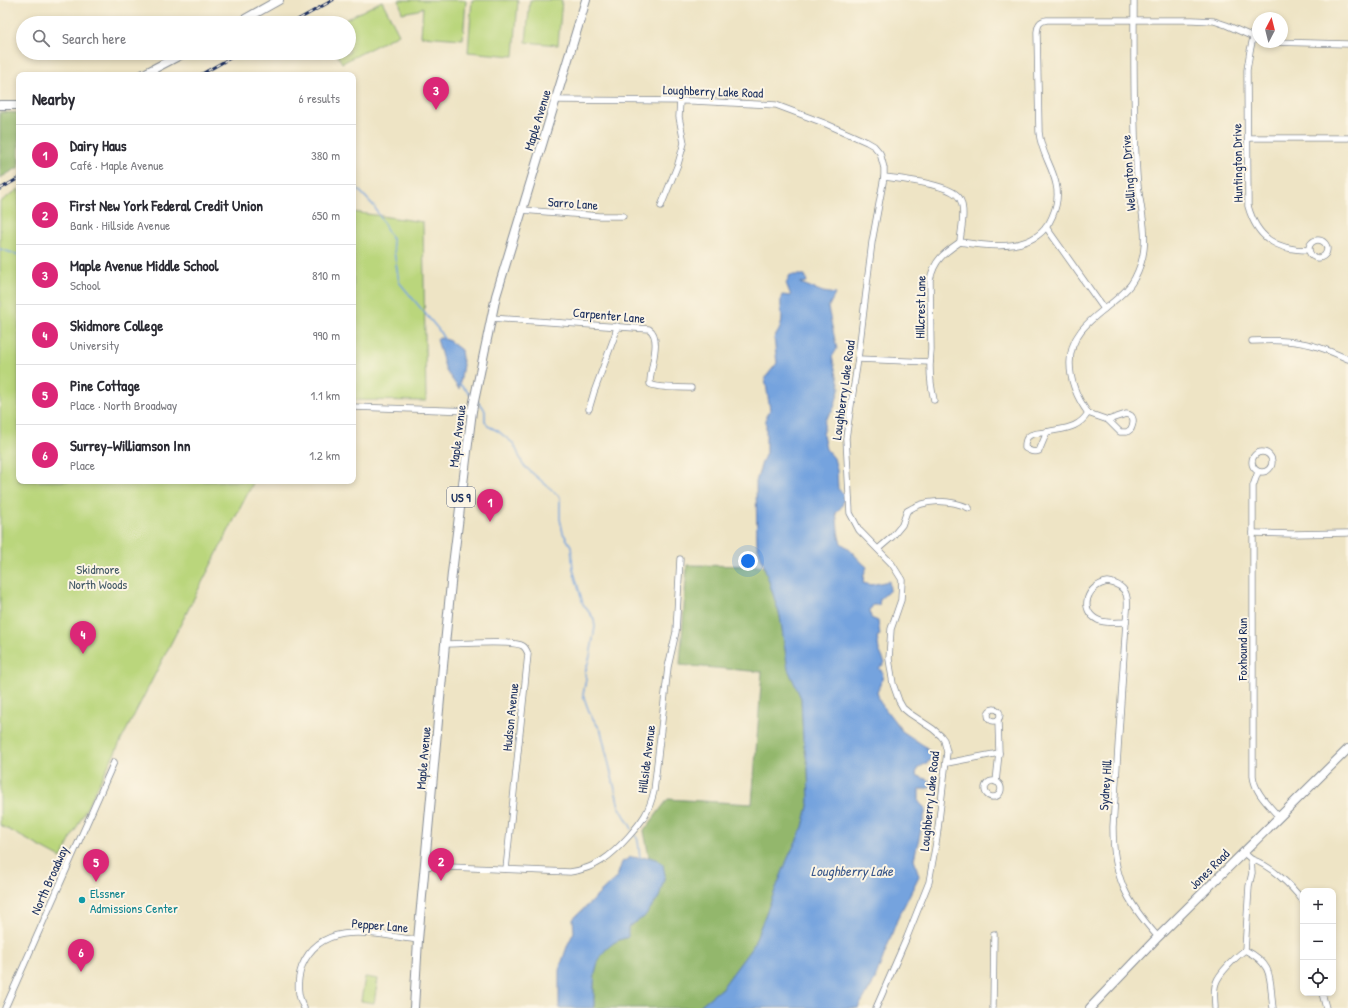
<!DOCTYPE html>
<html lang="en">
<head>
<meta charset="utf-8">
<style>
	:root { --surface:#fff; --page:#f7f7f7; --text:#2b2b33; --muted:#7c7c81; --line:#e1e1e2; --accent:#db2777 }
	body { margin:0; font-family:"Patrick Hand",sans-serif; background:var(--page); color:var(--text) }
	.controls { position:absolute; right:12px; bottom:12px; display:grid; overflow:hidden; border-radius:8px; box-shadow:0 2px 6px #0003 }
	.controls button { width:36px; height:36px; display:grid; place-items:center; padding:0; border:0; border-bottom:1px solid var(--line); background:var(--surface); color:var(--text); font:20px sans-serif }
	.compass { position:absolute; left:1252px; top:12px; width:36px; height:36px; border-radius:50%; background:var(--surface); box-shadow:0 2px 6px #0003; rotate:7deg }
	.you { position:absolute; left:748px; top:561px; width:14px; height:14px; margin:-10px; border:3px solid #fff; border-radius:50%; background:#1a73e8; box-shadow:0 0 0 6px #1a73e833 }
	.badge { display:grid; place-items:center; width:26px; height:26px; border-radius:50%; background:var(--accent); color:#fff; font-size:13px; font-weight:700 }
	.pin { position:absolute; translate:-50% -33px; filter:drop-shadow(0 1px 2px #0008) }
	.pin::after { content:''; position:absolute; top:21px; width:14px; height:12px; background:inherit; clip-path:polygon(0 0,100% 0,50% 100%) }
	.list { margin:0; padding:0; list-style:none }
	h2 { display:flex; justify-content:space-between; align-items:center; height:52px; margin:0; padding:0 16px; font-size:17px }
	h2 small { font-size:13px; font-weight:400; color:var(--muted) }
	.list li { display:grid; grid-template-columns:26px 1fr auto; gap:12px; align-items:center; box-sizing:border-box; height:60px; padding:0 16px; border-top:1px solid var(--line) }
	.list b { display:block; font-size:15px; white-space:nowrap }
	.list p { margin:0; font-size:13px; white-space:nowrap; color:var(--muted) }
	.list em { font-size:13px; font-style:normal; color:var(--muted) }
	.icon { flex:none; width:22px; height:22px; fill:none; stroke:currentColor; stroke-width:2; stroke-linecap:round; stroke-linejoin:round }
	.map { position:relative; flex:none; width:1348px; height:1008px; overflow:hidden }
	.search { position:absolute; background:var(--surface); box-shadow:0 2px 6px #0003; left:16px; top:16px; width:340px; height:44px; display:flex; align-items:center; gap:10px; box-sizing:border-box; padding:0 14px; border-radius:22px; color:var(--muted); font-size:15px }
	.panel { position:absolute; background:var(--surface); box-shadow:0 2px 6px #0003; left:16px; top:72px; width:340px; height:412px; border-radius:8px }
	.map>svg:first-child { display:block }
</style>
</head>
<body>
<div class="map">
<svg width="1348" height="1008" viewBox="0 0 1348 1008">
	<rect width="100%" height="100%" fill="#fcf5e5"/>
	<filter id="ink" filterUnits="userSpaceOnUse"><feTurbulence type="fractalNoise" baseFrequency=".025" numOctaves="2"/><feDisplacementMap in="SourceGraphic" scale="8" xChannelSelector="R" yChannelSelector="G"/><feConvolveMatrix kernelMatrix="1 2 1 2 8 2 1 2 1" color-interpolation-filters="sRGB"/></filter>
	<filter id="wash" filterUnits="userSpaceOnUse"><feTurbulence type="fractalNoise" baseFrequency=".012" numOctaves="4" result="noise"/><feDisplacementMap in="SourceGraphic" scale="16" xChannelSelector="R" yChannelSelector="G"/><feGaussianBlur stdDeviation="0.9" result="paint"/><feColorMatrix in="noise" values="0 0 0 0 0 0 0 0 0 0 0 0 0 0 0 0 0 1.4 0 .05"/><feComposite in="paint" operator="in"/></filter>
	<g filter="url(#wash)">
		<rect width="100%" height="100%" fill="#eee4c5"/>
		<g fill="#bad67c" stroke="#6a826d">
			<polygon points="399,0 466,0 463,39 421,36 423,7 418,10 402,13"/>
			<polygon points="472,0 518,0 514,56 468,52"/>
			<polygon points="530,0 562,0 558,45 526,42"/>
			<polygon points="382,1 399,34 342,63 336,53 349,53 349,23 339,23"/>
			<polygon points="19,189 19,481 254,481 61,858 0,825 0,202"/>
			<polygon points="353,212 423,222 426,401 353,400"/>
			<polygon points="365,977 378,979 374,1003 361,1001"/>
		</g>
		<g fill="#93b76c" stroke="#577365">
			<polygon points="0,112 19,113 19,167 0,178"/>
			<path d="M687,565l77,1 16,50 8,53 13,29 2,41 5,28 1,35 -6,25 -15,31 -35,88 -31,42 -25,20h-103c0,-21 -3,-52 19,-65 4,-2 10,-4 14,-6l1,-10 16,-10 15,-20 6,-22 -7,-15 -9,-3 -5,-26 24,-32 84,5 10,-132 -82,-7z"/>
		</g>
		<g fill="#74a3de" stroke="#48699e">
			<path d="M790,275h15l2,7 -7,1 23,9 12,2 -7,14 9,41 -5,8 8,30 -6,21 -9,12 -2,15 3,14 8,9 3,12 1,19 7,6 -3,11 -6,7c2,10 1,20 5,30 10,6 16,16 26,24l-3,7 -1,9 8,2 18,-4 1,9 -10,9 -1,6h-6l-3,5 1,8 7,3 2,14 -3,2 2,13 6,13 -6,5 4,5 -2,12 -4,7 3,10 22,29 24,16 8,11 -17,11 -1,6 17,7 -1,5 -13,3v12l7,7 -12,50 5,17 -22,44 -23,62 -16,26h-161l25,-20 31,-42 35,-88 15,-31 6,-25 -1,-35 -5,-28 -2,-41 -13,-29 -8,-53 -23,-72 -1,-62 6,-20 4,-9v-37l4,-6 -5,-32 12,-15 -3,-25c8,-11 9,-17 7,-31 0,-4 -1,-8 1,-12l9,1 -5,-13z"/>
			<polygon points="440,338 448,340 461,350 463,365 459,389 446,371 437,339"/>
			<path d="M631,857l9,1 9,-1 9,3 5,5 2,10 -6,22 -15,20 -16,10v10c-6,2 -13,4 -17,8 -20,15 -17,41 -17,63h-35v-38l9,-26 6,-12 -1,-13 44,-42 5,-15z"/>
		</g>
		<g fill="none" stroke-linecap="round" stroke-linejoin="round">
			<g stroke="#74a3de" stroke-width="1.5">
				<polyline points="353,184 374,206 392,239 399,282 438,329 444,339"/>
				<polyline points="0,249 19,255"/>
				<polyline points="460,384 471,395"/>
				<polyline points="477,401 483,407 485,411 485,421 488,426 498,431 514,444 523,465 560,497 560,519 563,533 571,546 573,569 583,604 594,619 595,627 590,656 585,673 586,679 583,695 590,714 601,731 619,806 632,829"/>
				<polyline points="634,833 638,840 640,858"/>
			</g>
		</g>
	</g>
	<g filter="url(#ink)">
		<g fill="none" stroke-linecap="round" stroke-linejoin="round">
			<defs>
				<g id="street">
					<path d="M1253,38l-3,13 -3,19 1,136c9,32 28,44 60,44"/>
					<polyline points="1272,42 1348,44"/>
					<polyline points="555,100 693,101 776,105 824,123 867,142 874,146 880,153 884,168 884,177 872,242 858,359 846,438 850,513 859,530 892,564 902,580 901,600 891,629 889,659 893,684 899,701 903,708 909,713 933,729 941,736 944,740 947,752 937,837 929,882 907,937 876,1008"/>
					<polyline points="1248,138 1348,138"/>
					<path d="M884,177c16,2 69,7 76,22 6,12 1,30 0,43"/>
					<polyline points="661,206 678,164 684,143 679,117 680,101"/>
					<polyline points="522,210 599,216 623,216"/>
					<polyline points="1046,227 1104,309"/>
					<circle cx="1318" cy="249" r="9"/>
					<path d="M491,318l158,11c14,9 0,41 1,55 9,5 30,3 41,4"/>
					<path d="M1252,341c24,-1 47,-1 69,7 9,3 18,7 27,11"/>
					<polyline points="858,359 930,362"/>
					<path d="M934,400c-4,-17 -5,-33 -3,-50l-1,-70c4,-20 14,-27 30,-38 31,5 77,11 92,-25 5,-11 7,-21 4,-33 -4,-19 -15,-31 -17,-52l-2,-100c1,-7 2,-11 10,-12h145l22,1 12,4 32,14"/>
					<polyline points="353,407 472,411"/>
					<polyline points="589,409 594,392 615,335 617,326"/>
					<path d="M1088,413c-11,-15 -18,-31 -18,-50 0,-38 35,-50 57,-74 7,-7 11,-17 14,-26 9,-28 -2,-59 -4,-87 -4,-59 -3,-118 -3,-176"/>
					<polyline points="1088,413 1108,420"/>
					<path d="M1126,414c9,1 8,8 5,15l-4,3h-7l-12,-12z"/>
					<path d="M1047,432l-8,19c-6,2 -9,0 -14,-3 -1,-16 10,-14 22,-16z"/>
					<path d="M1047,432c17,-4 31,-3 41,-19"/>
					<circle cx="1262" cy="462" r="10"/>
					<path d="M1258,472l-5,14v290c2,17 15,28 26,41"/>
					<polyline points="1253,533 1292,534 1348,533"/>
					<path d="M878,549l14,-12 10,-12 5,-14c18,-12 42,-12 62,-3"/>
					<path d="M1108,582c24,4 20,21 18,40 -9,0 -20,2 -28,-2 -20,-10 -11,-35 10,-38z"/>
					<path d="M1126,622l-13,205c0,50 13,74 45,110"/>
					<path d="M445,644c14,0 69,-4 78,2 3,2 4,5 5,8l-22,215"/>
					<circle cx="994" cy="715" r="6"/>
					<polyline points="947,763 999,753"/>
					<circle cx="993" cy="789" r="8"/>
					<polyline points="996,782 999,753 998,720"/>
					<polyline points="1243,852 1251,859 1252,873 1249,886 1245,950"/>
					<path d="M1251,859c19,6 40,26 52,42"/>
					<path d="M425,866l145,6c27,-4 41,-16 59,-36 14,-16 20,-24 25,-45l14,-124 8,-35 4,-73"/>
					<polyline points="1322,993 1326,1008"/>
					<polyline points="5,1008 114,762"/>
					<path d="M304,1008c-7,-13 -7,-28 -2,-42 20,-48 75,-31 116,-26"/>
					<polyline points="993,1008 994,934"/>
					<path d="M1215,1008c0,-8 -2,-18 1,-25 3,-10 21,-27 29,-33 30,15 24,29 28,58"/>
				</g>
				<g id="secondary">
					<polyline points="238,23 279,0"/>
					<polyline points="142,75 184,53"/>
					<polyline points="0,105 19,105"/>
					<polyline points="1090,1008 1156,939 1348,749"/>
				</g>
				<polyline id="primary" points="414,1008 418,940 445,644 452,573 472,411 496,296 586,0"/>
			</defs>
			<use href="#street" stroke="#848a92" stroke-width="7"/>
			<use href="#secondary" stroke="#848a92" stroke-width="10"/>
			<use href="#primary" stroke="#848a92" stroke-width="10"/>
			<use href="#street" stroke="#fff" stroke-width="5.5"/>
			<use href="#secondary" stroke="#fff" stroke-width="8"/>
			<use href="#primary" stroke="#fff" stroke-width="8"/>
			<defs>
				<g id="rail">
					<polyline points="292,23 333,0"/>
					<polyline points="200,75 239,53"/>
					<polyline points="0,189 19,178"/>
				</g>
			</defs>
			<use href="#rail" stroke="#1b2f5e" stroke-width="3"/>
			<use href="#rail" stroke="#fcf5e5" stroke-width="1.5" stroke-dasharray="4.5" stroke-linecap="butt"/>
		</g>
	</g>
	<circle fill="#0f9aa8" stroke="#fcf5e5" stroke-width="1.5" cx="82" cy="900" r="4"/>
	<g text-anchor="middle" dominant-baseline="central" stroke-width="4" stroke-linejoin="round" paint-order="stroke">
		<rect fill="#fcf5e5" stroke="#5e6a86" stroke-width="1" x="447" y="487" width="28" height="20" rx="3"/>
		<g font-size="12" font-weight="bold" fill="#1b2f5e">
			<text x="461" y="497">US 9</text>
		</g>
		<g font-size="13" fill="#1b2f5e" stroke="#fcf5e5">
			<text transform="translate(713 91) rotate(2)">Loughberry Lake Road</text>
			<text transform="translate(537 120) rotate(-73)">Maple Avenue</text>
			<text transform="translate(1237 163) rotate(-91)">Huntington Drive</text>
			<text transform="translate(1128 173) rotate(-94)">Wellington Drive</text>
			<text transform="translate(573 203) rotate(4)">Sarro Lane</text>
			<text transform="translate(920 307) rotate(-89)">Hillcrest Lane</text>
			<text transform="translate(609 315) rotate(5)">Carpenter Lane</text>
			<text transform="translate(843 390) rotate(-82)">Loughberry Lake Road</text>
			<text transform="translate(457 436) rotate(-83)">Maple Avenue</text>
			<text transform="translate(1242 649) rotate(-90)">Foxhound Run</text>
			<text transform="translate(510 717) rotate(-84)">Hudson Avenue</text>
			<text transform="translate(423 758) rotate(-85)">Maple Avenue</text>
			<text transform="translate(646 759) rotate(-83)">Hillside Avenue</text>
			<text transform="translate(1105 785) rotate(-86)">Sydney Hill</text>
			<text transform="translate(929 801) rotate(-84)">Loughberry Lake Road</text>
			<text transform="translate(1209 869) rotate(-45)">Jones Road</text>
			<text transform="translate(49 880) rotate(-66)">North Broadway</text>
			<text transform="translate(380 925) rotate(5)">Pepper Lane</text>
		</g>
		<g font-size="13" fill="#435966" stroke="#fcf5e5">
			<text x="98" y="569">Skidmore<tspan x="98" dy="15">North Woods</tspan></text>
		</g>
		<g font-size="13" fill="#0d838f" stroke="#fcf5e5" text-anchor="start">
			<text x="90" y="893">Elssner<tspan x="90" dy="15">Admissions Center</tspan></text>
		</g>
		<g font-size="14" font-style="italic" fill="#3a588b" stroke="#fcf5e5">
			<text x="852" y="870">Loughberry Lake</text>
		</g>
	</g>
</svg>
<div class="controls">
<button>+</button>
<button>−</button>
<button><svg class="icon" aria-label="locate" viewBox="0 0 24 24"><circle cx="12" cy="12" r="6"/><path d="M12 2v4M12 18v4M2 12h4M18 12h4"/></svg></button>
</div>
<svg class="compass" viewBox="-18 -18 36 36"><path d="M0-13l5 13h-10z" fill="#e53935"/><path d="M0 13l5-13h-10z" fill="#7c7c81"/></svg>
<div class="you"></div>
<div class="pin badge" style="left:490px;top:522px">1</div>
<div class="pin badge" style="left:441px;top:881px">2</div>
<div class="pin badge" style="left:436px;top:110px">3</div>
<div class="pin badge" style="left:83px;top:654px">4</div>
<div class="pin badge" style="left:96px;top:882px">5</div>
<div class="pin badge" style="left:81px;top:972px">6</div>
<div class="search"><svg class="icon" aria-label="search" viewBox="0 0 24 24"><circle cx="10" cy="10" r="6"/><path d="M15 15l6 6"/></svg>Search here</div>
<section class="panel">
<h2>Nearby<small>6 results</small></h2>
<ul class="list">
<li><span class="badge">1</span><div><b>Dairy Haus</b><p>Café · Maple Avenue</p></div><em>380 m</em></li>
<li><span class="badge">2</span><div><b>First New York Federal Credit Union</b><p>Bank · Hillside Avenue</p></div><em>650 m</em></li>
<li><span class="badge">3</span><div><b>Maple Avenue Middle School</b><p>School</p></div><em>810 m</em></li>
<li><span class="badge">4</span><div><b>Skidmore College</b><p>University</p></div><em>990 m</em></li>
<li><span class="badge">5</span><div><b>Pine Cottage</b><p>Place · North Broadway</p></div><em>1.1 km</em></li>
<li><span class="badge">6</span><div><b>Surrey-Williamson Inn</b><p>Place</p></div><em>1.2 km</em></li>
</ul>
</section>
</div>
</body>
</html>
